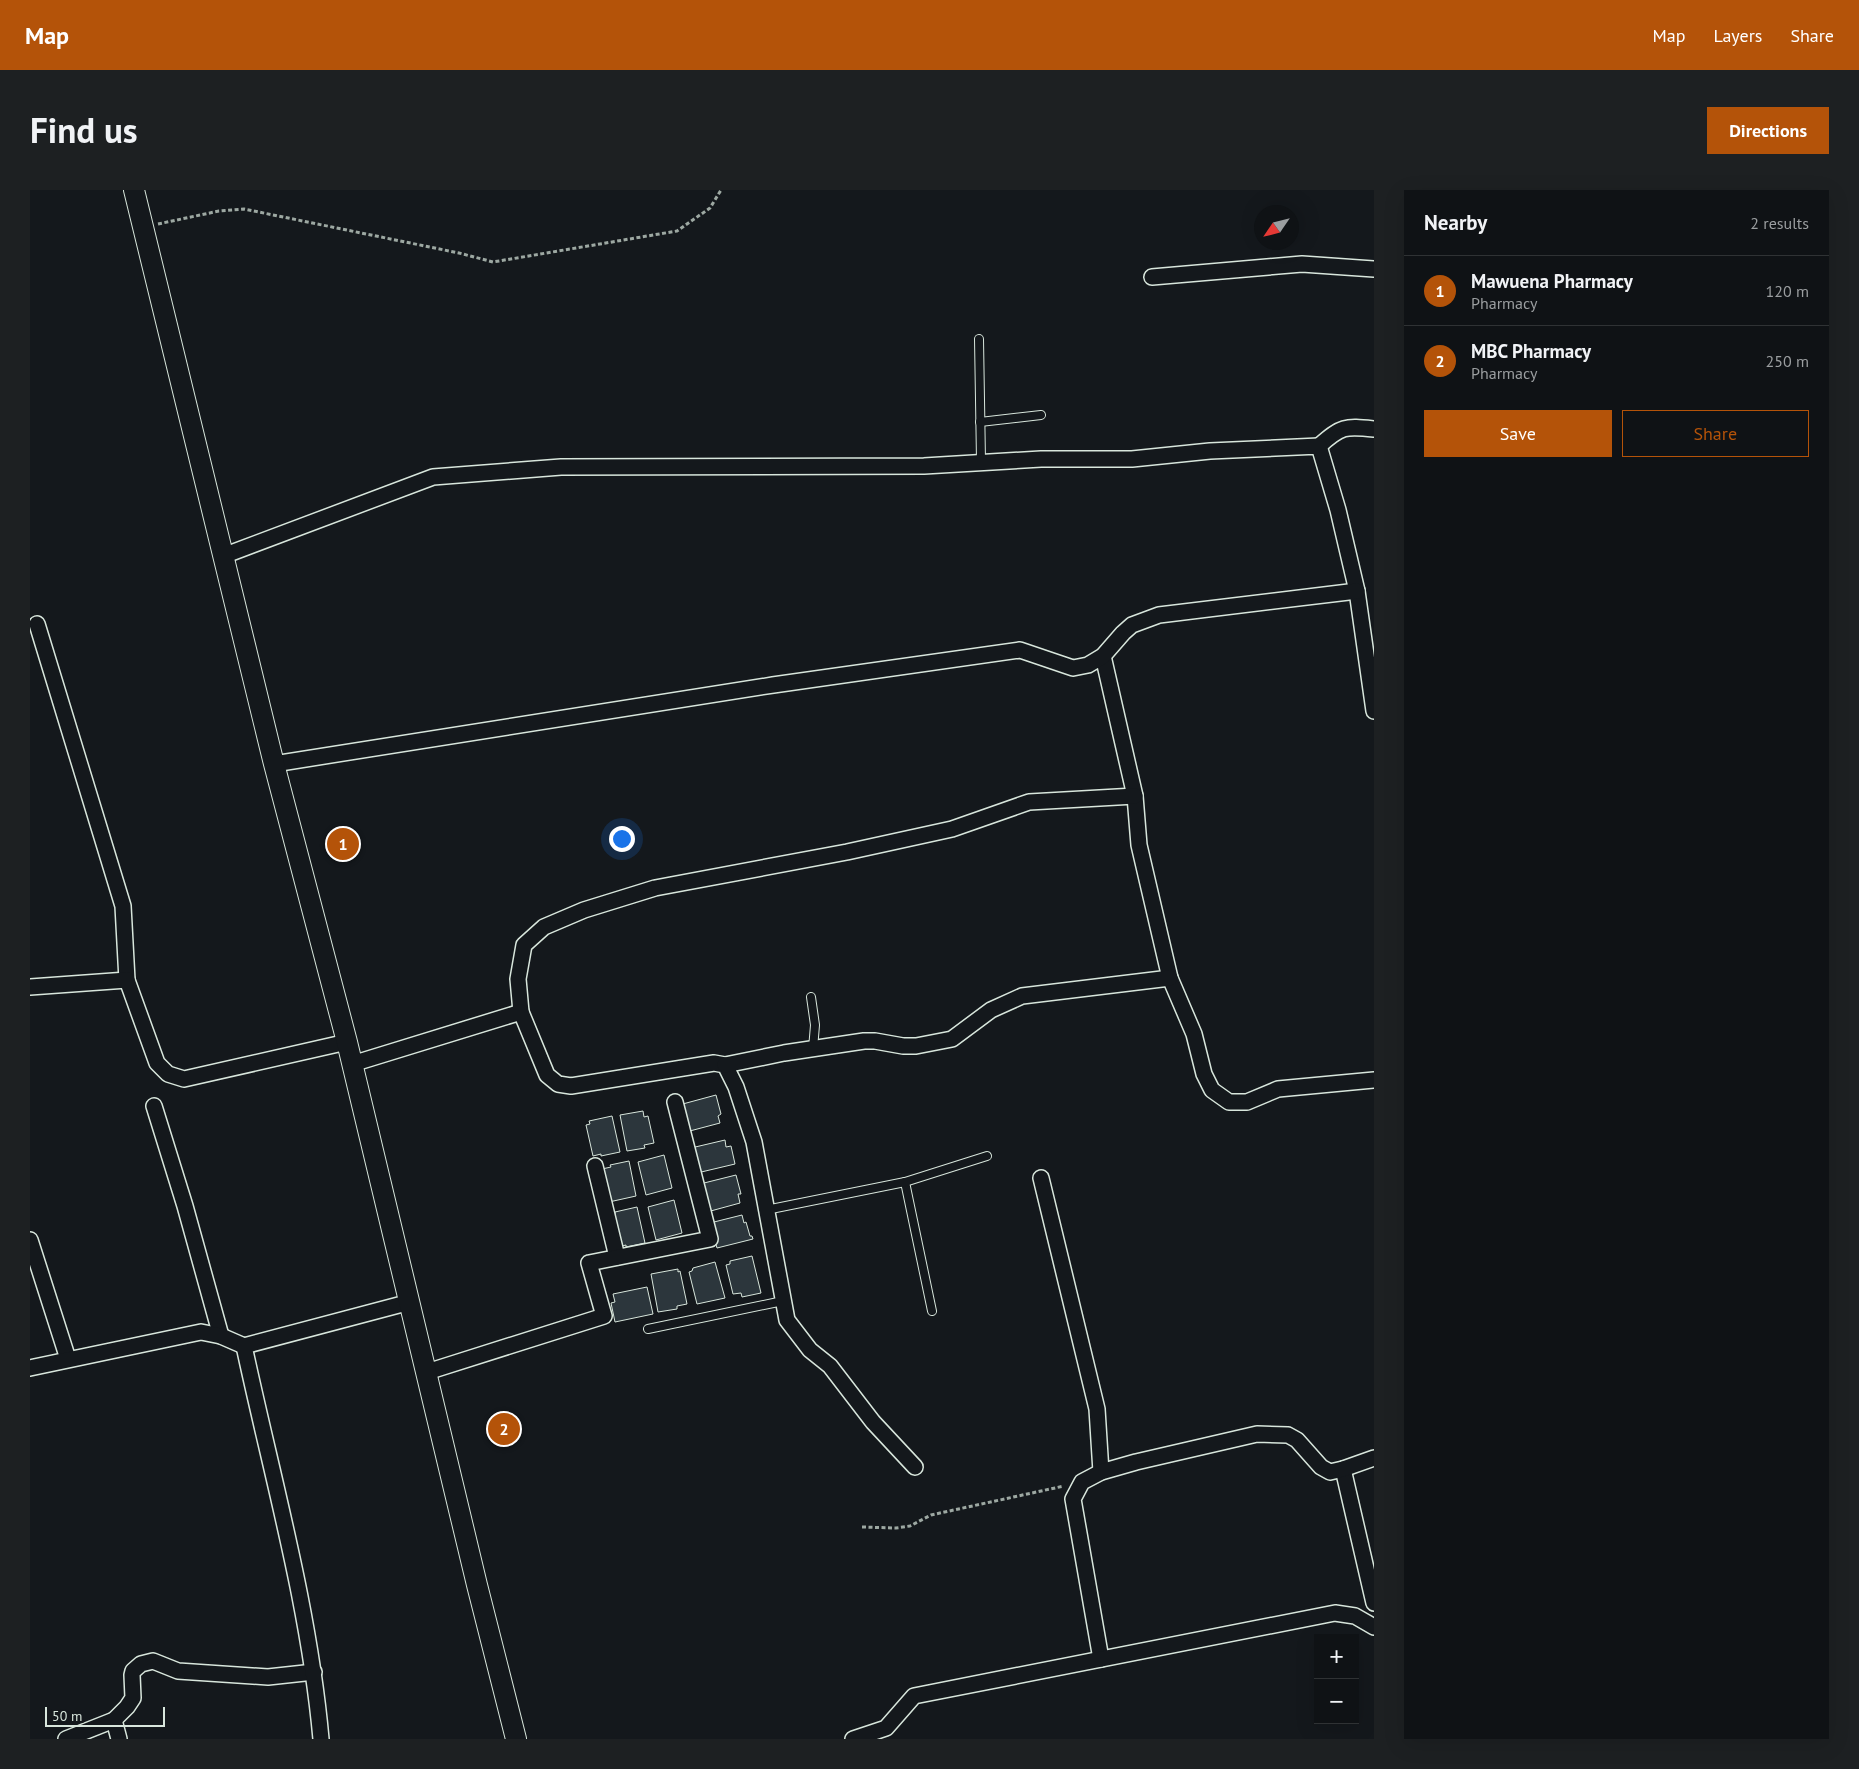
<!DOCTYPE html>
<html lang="en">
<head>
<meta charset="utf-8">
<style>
	:root { --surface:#0f1215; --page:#1d2022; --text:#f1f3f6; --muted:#9b9ea0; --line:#2f3234; --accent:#b45309 }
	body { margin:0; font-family:"PT Sans",sans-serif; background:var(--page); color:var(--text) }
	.controls { position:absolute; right:15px; bottom:15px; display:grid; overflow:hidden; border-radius:0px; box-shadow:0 5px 20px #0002 }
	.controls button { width:45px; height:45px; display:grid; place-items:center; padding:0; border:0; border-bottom:1px solid var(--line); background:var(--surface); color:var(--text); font:25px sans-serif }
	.compass { position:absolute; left:1224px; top:15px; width:45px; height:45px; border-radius:50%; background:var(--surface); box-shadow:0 5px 20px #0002; rotate:235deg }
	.scale { position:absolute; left:15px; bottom:12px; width:120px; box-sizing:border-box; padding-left:5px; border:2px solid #d8e6dc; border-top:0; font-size:14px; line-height:18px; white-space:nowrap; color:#d8e6dc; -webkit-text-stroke:4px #14181c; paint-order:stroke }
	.you { position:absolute; left:591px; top:648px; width:18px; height:18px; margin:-12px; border:4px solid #fff; border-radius:50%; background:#1a73e8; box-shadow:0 0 0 8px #1a73e833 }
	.badge { display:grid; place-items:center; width:32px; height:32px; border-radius:50%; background:var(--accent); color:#fff; font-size:16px; font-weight:700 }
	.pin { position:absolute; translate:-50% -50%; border:2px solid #fff; box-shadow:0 1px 5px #0006 }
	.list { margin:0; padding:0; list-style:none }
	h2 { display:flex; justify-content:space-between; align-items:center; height:65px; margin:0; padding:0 20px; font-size:21px }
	h2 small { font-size:16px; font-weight:400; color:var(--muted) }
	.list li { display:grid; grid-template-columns:32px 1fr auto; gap:15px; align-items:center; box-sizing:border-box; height:70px; padding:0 20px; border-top:1px solid var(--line) }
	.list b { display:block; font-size:19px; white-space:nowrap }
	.list p { margin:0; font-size:16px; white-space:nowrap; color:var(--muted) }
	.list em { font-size:16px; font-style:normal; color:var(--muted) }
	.actions { display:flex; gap:10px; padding:15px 20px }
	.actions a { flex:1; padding:11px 0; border:1px solid var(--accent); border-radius:0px; text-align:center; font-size:18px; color:var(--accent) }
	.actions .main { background:var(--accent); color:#fff }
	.map { position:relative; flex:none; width:1344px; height:1549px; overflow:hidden; border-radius:0px }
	header { display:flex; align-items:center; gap:30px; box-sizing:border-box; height:70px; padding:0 25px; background:var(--accent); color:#fff }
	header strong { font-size:24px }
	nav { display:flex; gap:28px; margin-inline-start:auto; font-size:18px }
	.intro { display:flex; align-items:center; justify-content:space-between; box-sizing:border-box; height:120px; padding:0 30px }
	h1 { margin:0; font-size:35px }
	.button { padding:12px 22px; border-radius:0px; background:var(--accent); color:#fff; font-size:18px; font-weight:700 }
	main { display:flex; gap:30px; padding:0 30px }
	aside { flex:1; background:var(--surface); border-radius:0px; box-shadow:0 5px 20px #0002 }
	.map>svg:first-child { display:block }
</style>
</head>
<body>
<header>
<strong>Map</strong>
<nav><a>Map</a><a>Layers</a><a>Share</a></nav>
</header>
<div class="intro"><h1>Find us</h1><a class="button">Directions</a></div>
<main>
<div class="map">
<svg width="1344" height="1549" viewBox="0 0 1344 1549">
	<rect width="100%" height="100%" fill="#14181c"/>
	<g fill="#2c363c" stroke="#d8e6dc">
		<polygon points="686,905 691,924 688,926 690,933 656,942 649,915"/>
		<polygon points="613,921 614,927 618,926 624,953 614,955 615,958 597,961 590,925"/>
		<polygon points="582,926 590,962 571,966 571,964 563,966 556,935 560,934 559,931"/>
		<polygon points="695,950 696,957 701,956 705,974 667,983 661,958"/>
		<polygon points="634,965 642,998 616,1005 608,972"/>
		<polygon points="599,971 606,1006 579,1012 572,979 581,977 580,975"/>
		<polygon points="706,985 711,1004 708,1004 710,1013 677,1022 670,994"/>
		<polygon points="644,1010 652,1043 626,1050 618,1017"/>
		<polygon points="607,1017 615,1053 596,1057 596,1055 588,1057 582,1026 585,1025 585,1022"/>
		<polygon points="712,1025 714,1033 716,1032 720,1046 722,1046 723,1049 687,1058 680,1033"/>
		<polygon points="722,1066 731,1103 712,1107 711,1103 703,1104 696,1075 700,1074 700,1071"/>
		<polygon points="685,1072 695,1108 667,1114 659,1082 662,1081 663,1078"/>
		<polygon points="648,1079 648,1082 650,1081 657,1114 647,1116 647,1119 628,1122 621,1084"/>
		<polygon points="617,1097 623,1124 585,1132 581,1113 585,1112 583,1104"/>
	</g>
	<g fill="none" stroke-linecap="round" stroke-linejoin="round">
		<defs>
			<g id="lane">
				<polyline points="949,149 951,271"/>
				<polyline points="950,232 1011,225"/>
				<polyline points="781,807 785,835 783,859"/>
				<polyline points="875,992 902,1121"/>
				<polyline points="736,1020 875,992 957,966"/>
				<polyline points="618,1139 753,1111"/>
			</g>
			<g id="street">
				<polyline points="1122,87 1272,74 1344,79"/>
				<path d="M1289,256c22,-20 26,-20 55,-17"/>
				<polyline points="193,366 403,287 531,277 894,276 1011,269 1102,269 1180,261 1289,256 1308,320 1327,401 1344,521"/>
				<polyline points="7,434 93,716 97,790"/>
				<polyline points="1073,466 1105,606 1109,655 1140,788 1164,844 1174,884 1182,900 1199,912 1217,912 1248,899 1344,890"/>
				<polyline points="244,574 743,495 990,460 1043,478 1058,475 1073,466 1093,443 1102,435 1129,425 1327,401"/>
				<polyline points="0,797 97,790 127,873 138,884 154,889 317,852"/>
				<polyline points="491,822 488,789 494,755 514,737 554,720 625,698 817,662 922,639 999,612 1105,606"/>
				<polyline points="322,874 491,822 517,885 528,894 541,896 684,873 695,875 706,897 724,952 757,1130 780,1160 800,1176 843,1232 885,1277"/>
				<polyline points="695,875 754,863 834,851 845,851 873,856 886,856 922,849 961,820 992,806 1140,788"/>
				<polyline points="124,916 155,1016 191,1146"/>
				<polyline points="565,976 587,1067"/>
				<polyline points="1011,988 1067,1219 1071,1282"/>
				<polyline points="0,1050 38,1169"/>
				<polyline points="0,1178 171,1142 191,1146 214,1156"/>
				<polyline points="397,1182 574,1126 559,1073 680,1049 645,912"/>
				<polyline points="1313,1279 1344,1413"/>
				<polyline points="1071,1469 1043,1309 1052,1292 1071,1282 1106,1272 1227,1244 1258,1245 1267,1250 1291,1277 1300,1282 1313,1279 1344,1268"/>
				<polyline points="84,1530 89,1549"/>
				<polyline points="36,1549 84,1530 97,1517 103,1508 102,1485 103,1481 111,1474 123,1471 148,1481 238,1487 284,1482"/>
				<path d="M291,1549c-12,-134 -49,-262 -77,-393l166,-44"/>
				<polyline points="823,1549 856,1538 884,1506 1305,1423 1325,1426 1344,1437"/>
			</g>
			<polyline id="secondary" points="104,0 244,574 317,852 447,1395 486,1549"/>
		</defs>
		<use href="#lane" stroke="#d8e6dc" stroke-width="10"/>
		<use href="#street" stroke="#d8e6dc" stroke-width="18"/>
		<use href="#secondary" stroke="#d8e6dc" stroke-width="22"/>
		<g stroke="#9da8a2" stroke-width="3" stroke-dasharray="4 2.5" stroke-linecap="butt">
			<polyline points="128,34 189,21 214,19 429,63 463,72 647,41 680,18 691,0"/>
			<polyline points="832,1337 866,1338 880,1336 901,1325 1034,1296"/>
		</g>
		<use href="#lane" stroke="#14181c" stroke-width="8"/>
		<use href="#street" stroke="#14181c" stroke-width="15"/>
		<use href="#secondary" stroke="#14181c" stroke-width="20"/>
	</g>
</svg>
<div class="controls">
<button>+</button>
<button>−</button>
</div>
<svg class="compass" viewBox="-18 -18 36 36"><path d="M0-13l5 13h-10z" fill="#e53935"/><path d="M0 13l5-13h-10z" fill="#9b9ea0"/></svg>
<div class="scale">50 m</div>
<div class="you"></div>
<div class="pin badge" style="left:313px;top:654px">1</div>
<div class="pin badge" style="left:474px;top:1239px">2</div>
</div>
<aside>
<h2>Nearby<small>2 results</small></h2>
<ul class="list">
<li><span class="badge">1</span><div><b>Mawuena Pharmacy</b><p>Pharmacy</p></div><em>120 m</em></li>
<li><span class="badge">2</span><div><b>MBC Pharmacy</b><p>Pharmacy</p></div><em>250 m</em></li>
</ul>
<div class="actions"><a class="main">Save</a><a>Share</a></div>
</aside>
</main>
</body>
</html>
